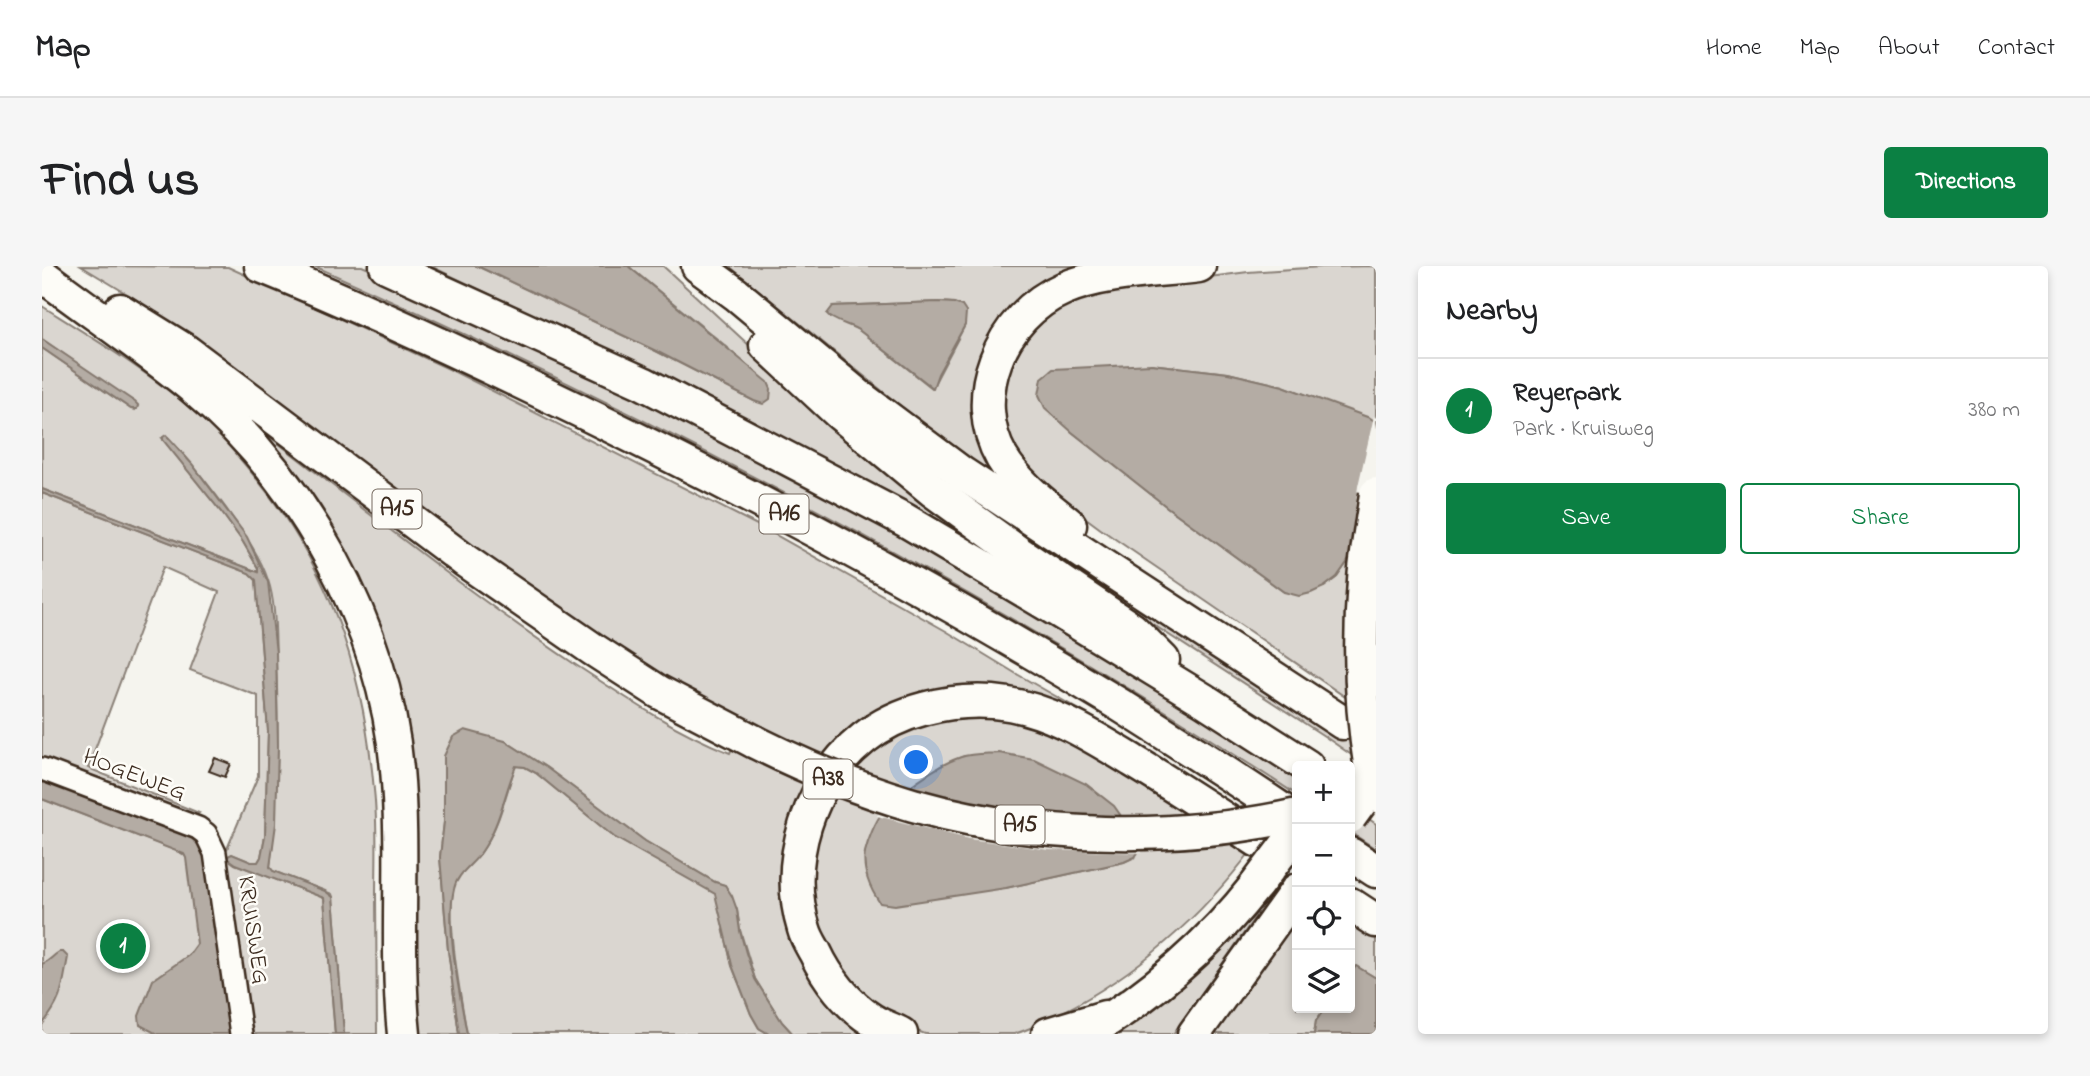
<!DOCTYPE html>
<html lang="en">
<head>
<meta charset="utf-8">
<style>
	:root { --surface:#fff; --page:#f6f6f6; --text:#202124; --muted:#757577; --line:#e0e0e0; --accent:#0b8043 }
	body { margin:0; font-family:"Indie Flower",sans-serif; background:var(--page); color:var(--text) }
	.controls { position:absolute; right:21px; bottom:21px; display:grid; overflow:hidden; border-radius:7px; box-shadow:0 4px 10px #0003 }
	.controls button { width:63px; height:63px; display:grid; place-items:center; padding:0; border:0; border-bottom:2px solid var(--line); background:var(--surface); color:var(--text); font:35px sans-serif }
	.you { position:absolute; left:875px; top:497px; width:24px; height:24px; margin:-18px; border:5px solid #fff; border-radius:50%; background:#1a73e8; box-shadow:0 0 0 10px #1a73e833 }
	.badge { display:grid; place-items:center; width:46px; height:46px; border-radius:50%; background:var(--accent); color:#fff; font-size:23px; font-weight:700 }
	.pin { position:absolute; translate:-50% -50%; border:4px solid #fff; box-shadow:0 2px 7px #0006 }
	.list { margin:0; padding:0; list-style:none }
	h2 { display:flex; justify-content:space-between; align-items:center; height:91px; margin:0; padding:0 28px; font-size:30px }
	h2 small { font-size:23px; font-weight:400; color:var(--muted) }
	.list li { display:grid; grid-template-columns:46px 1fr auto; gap:21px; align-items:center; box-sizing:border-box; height:105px; padding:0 28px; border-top:2px solid var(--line) }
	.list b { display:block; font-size:26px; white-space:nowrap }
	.list p { margin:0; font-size:23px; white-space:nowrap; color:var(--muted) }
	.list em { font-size:23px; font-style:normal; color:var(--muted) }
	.actions { display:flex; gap:14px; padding:21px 28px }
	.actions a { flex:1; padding:16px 0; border:2px solid var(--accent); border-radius:7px; text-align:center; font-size:24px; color:var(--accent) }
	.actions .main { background:var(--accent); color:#fff }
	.icon { flex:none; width:38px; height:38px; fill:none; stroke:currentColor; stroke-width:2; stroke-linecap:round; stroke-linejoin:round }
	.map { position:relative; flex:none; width:1334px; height:768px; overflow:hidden; border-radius:7px }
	header { display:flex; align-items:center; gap:42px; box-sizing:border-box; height:98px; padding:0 35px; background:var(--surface); border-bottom:2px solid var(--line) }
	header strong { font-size:33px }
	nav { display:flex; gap:38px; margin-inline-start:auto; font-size:24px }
	.intro { display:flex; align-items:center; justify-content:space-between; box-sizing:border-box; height:168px; padding:0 42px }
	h1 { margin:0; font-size:49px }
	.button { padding:18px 32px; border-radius:7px; background:var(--accent); color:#fff; font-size:24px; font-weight:700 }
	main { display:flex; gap:42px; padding:0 42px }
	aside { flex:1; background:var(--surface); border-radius:7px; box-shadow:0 4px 10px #0003 }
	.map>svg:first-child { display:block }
</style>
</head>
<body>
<header>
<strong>Map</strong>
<nav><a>Home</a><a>Map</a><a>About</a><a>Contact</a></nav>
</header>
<div class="intro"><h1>Find us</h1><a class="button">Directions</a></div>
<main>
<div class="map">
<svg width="1334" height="768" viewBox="0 0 1334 768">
	<rect width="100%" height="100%" fill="#f5f4ee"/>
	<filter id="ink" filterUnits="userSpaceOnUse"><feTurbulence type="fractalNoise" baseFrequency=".0143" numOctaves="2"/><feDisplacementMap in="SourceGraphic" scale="14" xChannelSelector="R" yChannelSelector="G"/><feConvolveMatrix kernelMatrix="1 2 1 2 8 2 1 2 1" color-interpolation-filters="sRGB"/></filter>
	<g filter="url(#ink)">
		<g fill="#dad6d0" stroke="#8a8077" stroke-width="2" fill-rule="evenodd">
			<path d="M39,0l147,1 221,102 316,160 181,102 69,42 86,49 -30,-12 -204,11 -79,165 95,148h-90l-11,-12 -27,-43 -15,-49 -3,-20 -12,-25 -10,-3 -70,-41 -98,-73 -42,-27 -61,81 -4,35 2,23 6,70 11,84h-44l-20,-333 -159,-290c112,85 221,174 337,252 50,33 101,68 157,90l12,-27 -114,-62 -307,-231 -184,-133z"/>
			<path d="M272,0h48l64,27 212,102 204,107 138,77 317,191v25c-311,-204 -642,-379 -983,-529z"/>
			<polygon points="388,0 435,0 614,85 712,135 686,82 586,0 621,0 709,81 989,309 597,99"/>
			<path d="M687,0h399l-138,84 26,144 -92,-69zM896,36l16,1 8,3 3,19 -33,63 -72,-57 -12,-7 -15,-18z"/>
			<polygon points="1334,0 1334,156 1241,120 1186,107 1109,98 1030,166 1125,241 1242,326 1282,321 1295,311 1315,282 1315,439 1060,264 1021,235 985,204 967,173 960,145 963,103 993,57 1034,32 1090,21 1206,6 1280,1"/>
			<path d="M0,40c54,34 109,67 156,109 18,16 33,33 48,51 82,96 117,199 128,324 4,35 2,71 2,106 0,46 1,92 1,138h-33l-11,-137 -1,-3 -59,-23 -3,-4c9,-69 9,-138 6,-208 -1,-25 0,-55 -8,-79 -9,-27 -27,-50 -43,-73 -18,-24 -36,-48 -57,-70l-6,1 60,75 21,29 15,26v4l-216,-83v-141l89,61 4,1 3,-4 -96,-67z"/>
			<polygon points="894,207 1247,431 1334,492 1334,506 1282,470 1032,307"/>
			<polygon points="0,227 207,307 214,314 226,465 223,570 219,591 216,596 209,596 190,588 186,590 186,592 193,598 282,632 293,768 208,768 182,590 216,510 216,430 148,404 177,326 121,301 46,502 157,547 150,552 0,496"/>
			<path d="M911,448l84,8 217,125c-52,69 -114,125 -191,165 -16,8 -31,17 -49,22h-89l-20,-8 -50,-35 -36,-53 -13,-57 11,-57 34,-58 35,-28zM922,490l171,101 -11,5 -118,26 -92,-104 27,-18z"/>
			<path d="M473,500l10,1 11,6 78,64 102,57 16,72 19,48 8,14 10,6h-302c-5,-30 -25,-132 -10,-155 6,-10 18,-18 25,-28 17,-25 24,-56 33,-85z"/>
			<polygon points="0,533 138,586 146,592 177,768 0,768"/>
			<polygon points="1310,541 1334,558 1334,583 1308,566"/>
			<polygon points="1308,645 1334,662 1334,712 1314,700 1308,708"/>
			<polygon points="1216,647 1131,768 1059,768 1151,706"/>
			<polygon points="1255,653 1255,742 1283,742 1274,755 1272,768 1173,768"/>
		</g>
		<g fill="#b4aca4" stroke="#84786e" stroke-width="2">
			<polygon points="435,0 586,0 726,116 729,123 728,133 721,138 712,135 614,85"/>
			<path d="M896,36l16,1 8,3 4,6 -1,13 -27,49 -5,14 -73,-57c-9,-6 -28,-10 -33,-17l6,-8z"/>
			<polygon points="0,73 93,136 96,139 95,143 89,143 0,82"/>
			<polygon points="1109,98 1186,107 1241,120 1328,152 1334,156 1315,282 1295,311 1282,321 1269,327 1257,330 1242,326 1125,241 1030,166 1003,142 997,129 1000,112 1011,103"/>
			<polygon points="124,169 150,198 205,271 226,316 234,387 236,479 234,558 228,601 231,605 283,625 291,631 302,768 293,768 282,632 193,598 186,593 186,590 190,588 209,596 216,596 219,591 223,570 226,465 214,314 207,307 0,227 0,223 216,306 216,302 201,276 180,247 121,174 121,171"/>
			<path d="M423,464l40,11 42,27 98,73 70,41 10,3 7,11 5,14 3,21 6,22 9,26 27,43 11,12h-24l-10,-6 -8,-14 -19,-49 -17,-71 -101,-57 -78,-64 -11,-6 -9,-1c-12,28 -16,59 -34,85 -8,13 -25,22 -28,38 -9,38 6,106 13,145h-8l-11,-84 -8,-93 4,-35v-66l9,-19z"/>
			<path d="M957,487l35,6 52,25 28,22 21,30 4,15 -4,6 -11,5 -118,26 -111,17 -15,-2c-10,-14 -18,-33 -15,-51 3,-12 10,-30 17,-39 16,-21 55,-48 79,-56 11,-4 26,-3 38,-4z"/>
			<polygon points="0,513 148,571 161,583 188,768 115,768 98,759 97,750 111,714 147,689 155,678 144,592 142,588 0,533"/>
			<path d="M17,686h4l5,5c-6,31 -5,42 -26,68v-61c8,-3 10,-8 17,-12z"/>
			<polygon points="1314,700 1334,712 1334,768 1272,768 1274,755 1283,742 1308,742 1308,708"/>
		</g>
		<g fill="#f5f4ee">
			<polygon points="1332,150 1334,152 1334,259 1305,302 1316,220"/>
			<polygon points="865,519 955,542 1064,550 1083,549 1096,568 1100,578 1100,587 1008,584 927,573 835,550 838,544"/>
		</g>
		<polygon fill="#c7c1bb" stroke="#3b2a1e" stroke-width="2" points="173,492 189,498 183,511 167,505"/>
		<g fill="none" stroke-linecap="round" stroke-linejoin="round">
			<polyline stroke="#d0ccc4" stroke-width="32" stroke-dasharray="32 16" stroke-linecap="butt" points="1253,601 1255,602"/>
			<defs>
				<polyline id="minor" points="0,503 156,562 164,568 173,587 199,768"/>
				<g id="highway">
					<path d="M219,0c135,55 266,118 396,183 157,79 312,164 463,256 54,34 108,69 161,104"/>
					<polyline points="344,0 601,117 863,254 1008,340 1162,434 1265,500"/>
					<polyline points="656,0 694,28 818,131 921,208 1301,457"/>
					<path d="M0,9c49,37 101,72 149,111 112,93 193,238 206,383 8,88 -2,177 7,265"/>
					<polyline points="78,44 144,85 422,294 552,384 617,426 713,476"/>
					<polyline points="724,79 798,148 890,224 977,287 1090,363 1121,394"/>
					<path d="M1028,259c-24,-20 -52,-40 -68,-67 -35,-61 -2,-142 61,-169 38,-17 95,-18 136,-23"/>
					<polyline points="1308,588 1334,605"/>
					<polyline points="1308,638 1334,655"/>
					<path d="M859,768c-9,-5 -20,-8 -29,-14 -24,-15 -45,-42 -57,-68 -4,-7 -9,-15 -11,-23 -21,-68 5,-147 60,-191 35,-28 85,-39 129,-36 52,4 98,33 140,59 43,26 84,53 125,80"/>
					<polyline points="1006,768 1063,751"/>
					<path d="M1044,768c65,-39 124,-90 171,-150"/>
					<polyline points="1152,768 1255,624"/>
				</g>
			</defs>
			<use href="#minor" stroke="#3b2a1e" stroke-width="26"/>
			<use href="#highway" stroke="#3b2a1e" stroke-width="37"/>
			<use href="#minor" stroke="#fdfcf7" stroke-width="21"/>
			<use href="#highway" stroke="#fdfcf7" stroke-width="32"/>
			<defs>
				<g id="highway-bridge">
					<path d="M1334,228c-4,29 -10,58 -12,86 -6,73 -3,145 12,216"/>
					<path d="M713,476c50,25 103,47 158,63 120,34 262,37 384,10"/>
					<polyline points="1308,551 1334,515"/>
					<polyline points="1215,618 1255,565"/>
				</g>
			</defs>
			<use href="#highway-bridge" stroke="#3b2a1e" stroke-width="37" stroke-linecap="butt"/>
			<use href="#highway-bridge" stroke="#fdfcf7" stroke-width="32"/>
		</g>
	</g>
	<g text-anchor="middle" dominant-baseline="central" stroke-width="5" stroke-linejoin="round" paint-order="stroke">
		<g fill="#fdfcf7" stroke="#75695f" stroke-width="2">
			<rect x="330.5" y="223.5" width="49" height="39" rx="5"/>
			<rect x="717.5" y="228.5" width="49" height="39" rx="5"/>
			<rect x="761.5" y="493.5" width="49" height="39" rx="5"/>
			<rect x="953.5" y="539.5" width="49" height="39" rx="5"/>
		</g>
		<g font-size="23" font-weight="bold" fill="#3b2a1e">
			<text x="355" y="243">A15</text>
			<text x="742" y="248">A16</text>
			<text x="786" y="513">A38</text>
			<text x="978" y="559">A15</text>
		</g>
		<g font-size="24" fill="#3b2a1e" stroke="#fdfcf7">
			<text transform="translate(92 510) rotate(21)">HOGEWEG</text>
			<text transform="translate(210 664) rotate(82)">KRUISWEG</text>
		</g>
	</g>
</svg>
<div class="controls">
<button>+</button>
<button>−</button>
<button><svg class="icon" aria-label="locate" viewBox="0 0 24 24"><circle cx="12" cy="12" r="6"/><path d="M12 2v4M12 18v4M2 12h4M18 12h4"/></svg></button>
<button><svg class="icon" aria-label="layers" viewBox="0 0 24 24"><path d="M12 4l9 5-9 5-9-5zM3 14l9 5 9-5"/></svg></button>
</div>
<div class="you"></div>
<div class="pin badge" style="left:81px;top:680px">1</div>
</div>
<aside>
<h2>Nearby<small></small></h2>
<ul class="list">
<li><span class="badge">1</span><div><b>Reyerpark</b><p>Park · Kruisweg</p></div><em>380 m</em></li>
</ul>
<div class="actions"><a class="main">Save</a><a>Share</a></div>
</aside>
</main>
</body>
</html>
